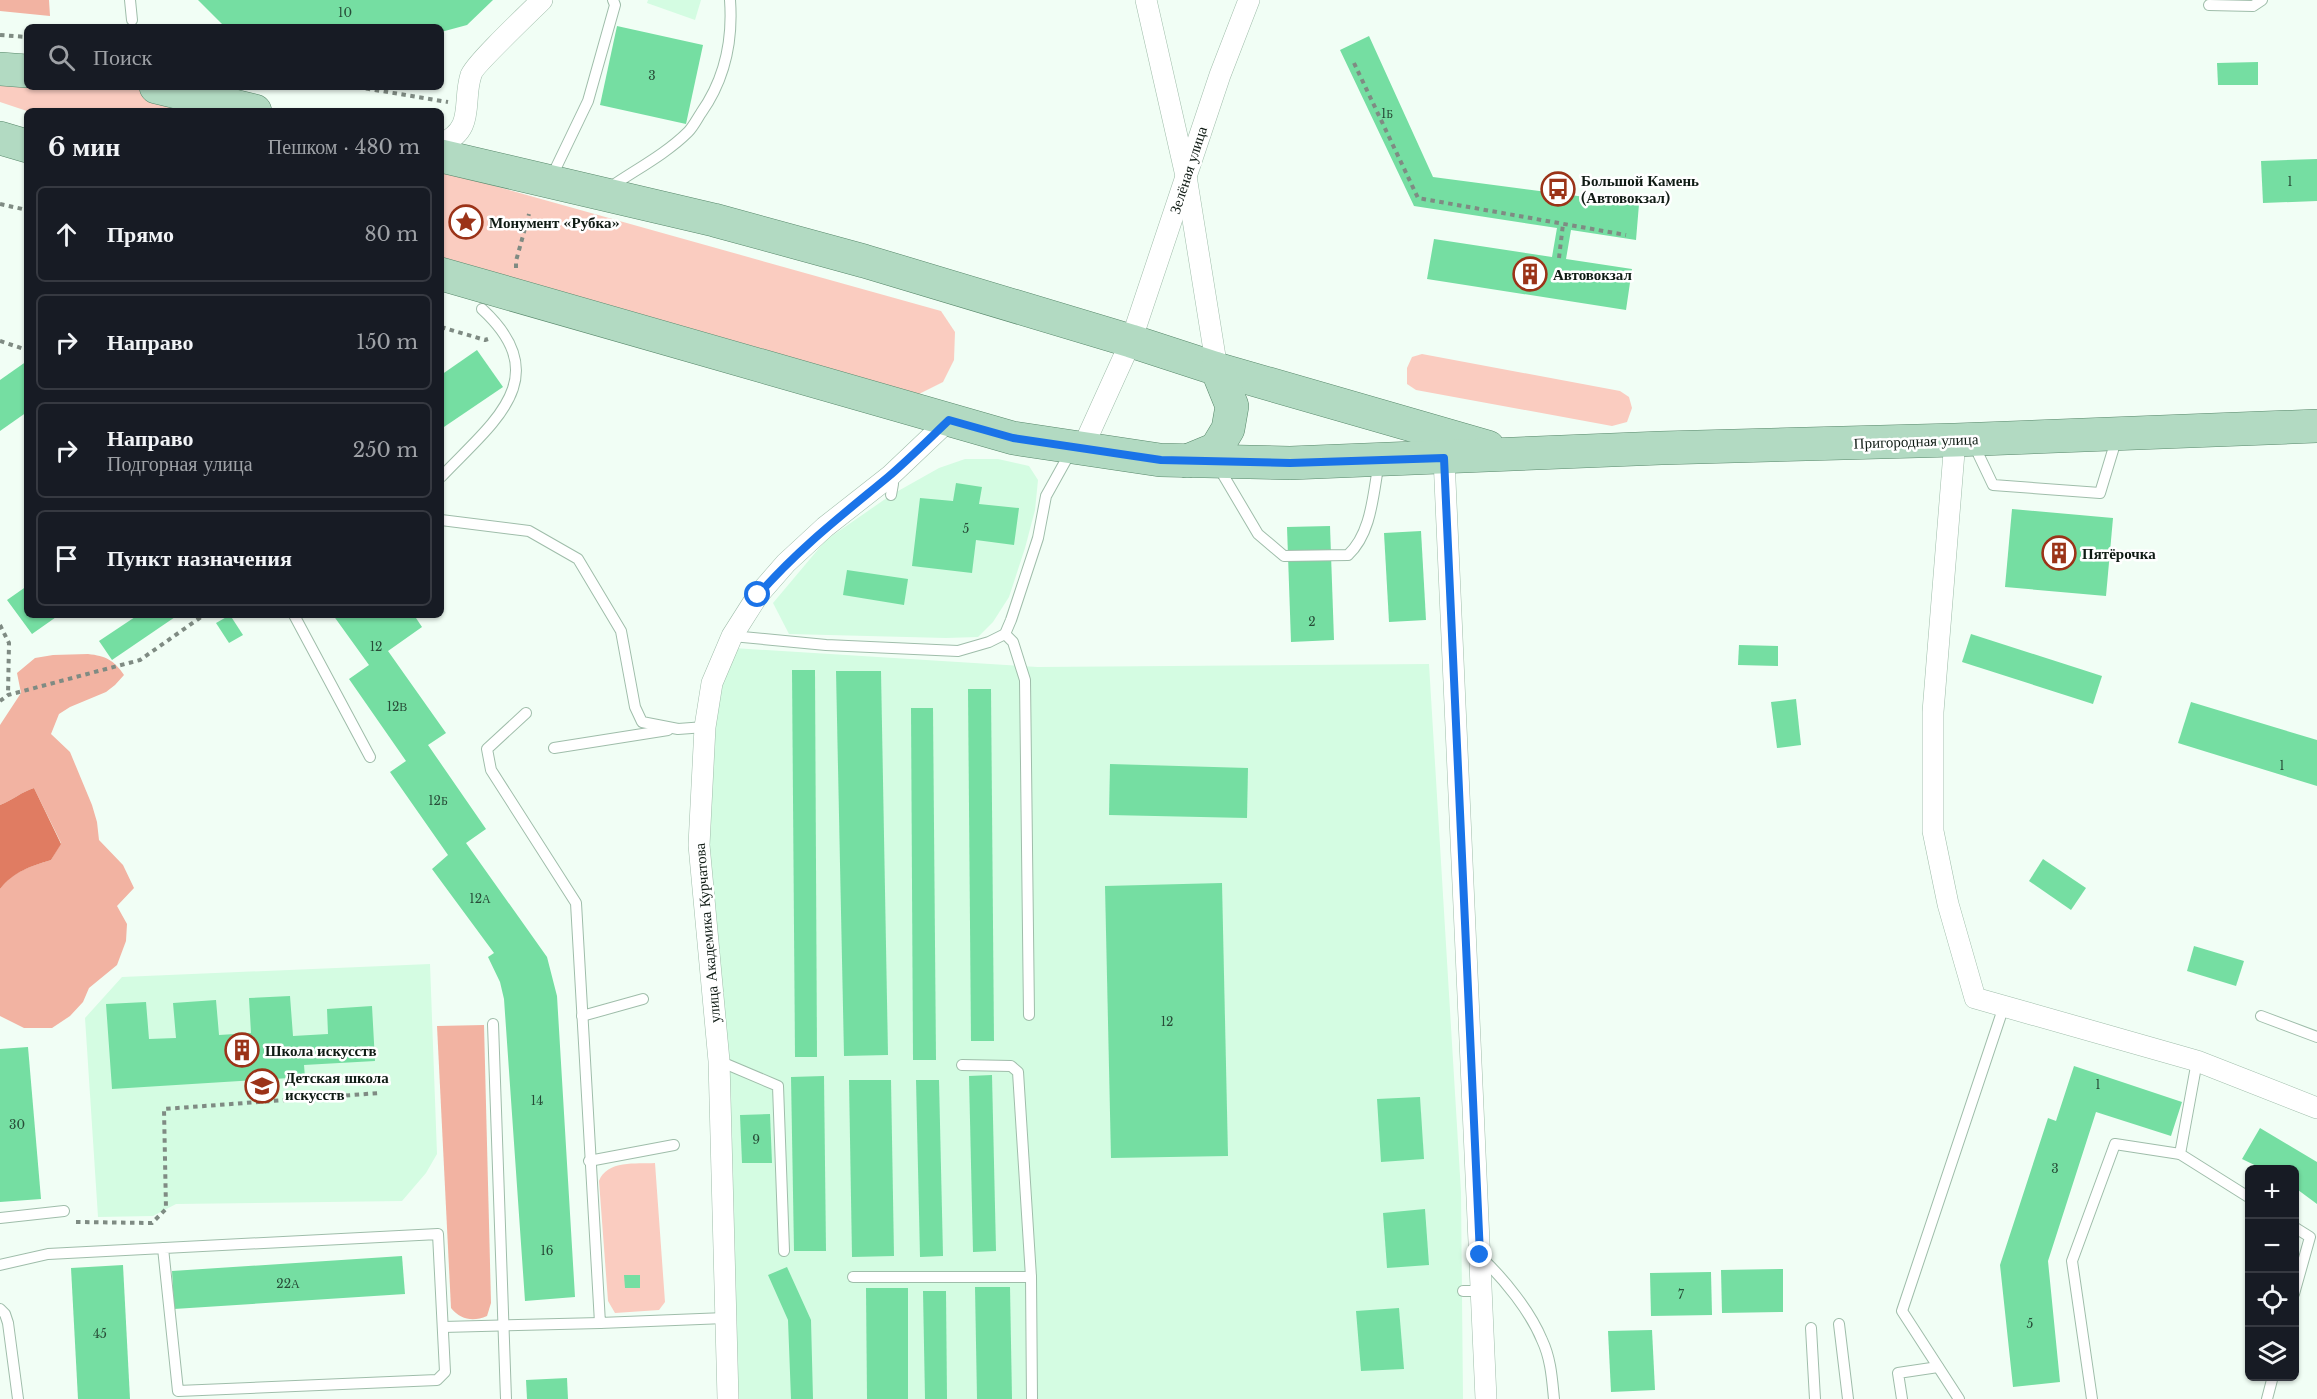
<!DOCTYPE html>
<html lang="ru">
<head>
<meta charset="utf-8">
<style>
	:root { --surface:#171b24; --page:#242831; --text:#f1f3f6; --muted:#9ea1a6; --line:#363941 }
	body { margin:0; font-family:"Libre Baskerville",serif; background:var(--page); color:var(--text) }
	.controls { position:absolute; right:18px; bottom:18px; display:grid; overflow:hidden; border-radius:9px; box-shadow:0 2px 4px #0004 }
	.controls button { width:54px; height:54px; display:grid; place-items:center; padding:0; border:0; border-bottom:2px solid var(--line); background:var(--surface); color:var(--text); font:30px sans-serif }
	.stop { position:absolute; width:18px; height:18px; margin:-14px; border:4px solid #1a73e8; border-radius:50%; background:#fff }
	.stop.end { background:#1a73e8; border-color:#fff; box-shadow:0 2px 6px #0008 }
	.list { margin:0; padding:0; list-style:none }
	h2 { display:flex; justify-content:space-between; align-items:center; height:78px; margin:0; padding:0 24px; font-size:26px }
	h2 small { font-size:20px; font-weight:400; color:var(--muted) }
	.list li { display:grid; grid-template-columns:39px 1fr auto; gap:18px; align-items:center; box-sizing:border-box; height:96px; margin:0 12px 12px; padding:0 12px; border:2px solid var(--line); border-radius:9px }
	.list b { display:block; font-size:22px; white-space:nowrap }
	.list p { margin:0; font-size:20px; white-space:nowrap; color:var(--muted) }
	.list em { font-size:20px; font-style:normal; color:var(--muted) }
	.icon { flex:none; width:33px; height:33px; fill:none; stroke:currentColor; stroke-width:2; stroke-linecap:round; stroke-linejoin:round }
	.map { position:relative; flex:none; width:2317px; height:1399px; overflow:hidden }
	.search { position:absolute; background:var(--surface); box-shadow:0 2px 4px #0004; left:24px; top:24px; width:420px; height:66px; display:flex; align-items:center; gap:15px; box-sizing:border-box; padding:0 21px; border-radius:9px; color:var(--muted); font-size:22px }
	.panel { position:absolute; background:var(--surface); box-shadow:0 2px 4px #0004; left:24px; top:108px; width:420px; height:510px; border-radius:9px }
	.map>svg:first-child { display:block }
</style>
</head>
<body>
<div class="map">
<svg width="2317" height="1399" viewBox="0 0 2317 1399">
	<rect width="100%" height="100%" fill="#f1fef5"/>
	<g fill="#d4fce2">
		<polygon points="648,0 701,0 695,20 647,3"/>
		<polygon points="965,459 998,459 1029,466 1038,480 1035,510 1025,548 1009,597 993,622 978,637 946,638 789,634 773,603 826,540 891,495 939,468"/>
		<polygon points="733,648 1038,667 1429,664 1461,1192 1463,1399 734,1399 710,896 710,765 717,688"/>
		<polygon points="430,964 437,1154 426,1173 402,1201 176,1204 153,1216 98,1217 85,1018 122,977"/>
	</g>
	<g fill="#faccc0">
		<polygon points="0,78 27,87 130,87 233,111 27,111 0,102"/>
		<polygon points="441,171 941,311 955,332 954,360 943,382 919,394 441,257"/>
		<polygon points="1422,354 1620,391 1629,397 1632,408 1627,422 1612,426 1416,390 1407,384 1407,368 1412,357"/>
		<path d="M655,1163l10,139 -6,8 -44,3 -7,-12 -9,-120c8,-21 37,-17 56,-18z"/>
	</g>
	<g fill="#f2b3a2">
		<polygon points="0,0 49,0 50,16 0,11"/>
		<path d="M88,654c18,2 26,6 36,21l-9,10 -9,7 -36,15 -11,7 -8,20 19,18 22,53 5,17 2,18 24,25 11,23 -17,18 10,18 -1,17 -9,24 -28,23 -6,14 -13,14 -18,12h-28l-24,-12v-127c12,-17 31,-23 51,-29l10,-17 -27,-55c-13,4 -21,12 -34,17v-80l21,-32 -4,-20 18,-15 18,-3z"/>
		<path d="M484,1025l7,278 -4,13c-14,6 -26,4 -36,-8l-14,-282z"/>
	</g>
	<path fill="#e07c62" d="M34,788l27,56 -10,16c-20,6 -38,12 -51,29v-84c13,-5 21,-13 34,-17z"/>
	<g fill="#75dea2">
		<polygon points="198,0 493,0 467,25 441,32 441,27 234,27 222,24"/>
		<polygon points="617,26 703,45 686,124 600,105"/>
		<polygon points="1369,36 1433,177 1639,204 1636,240 1571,230 1566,259 1632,269 1626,310 1427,279 1434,239 1552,257 1557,228 1414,206 1340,50"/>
		<polygon points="2258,62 2258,85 2218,85 2217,63"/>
		<polygon points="2317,159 2317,201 2263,203 2261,161"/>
		<polygon points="477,350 503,387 441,429 441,375"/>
		<polygon points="27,361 27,412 0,431 0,380"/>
		<polygon points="956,483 982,487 979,504 1019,508 1014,545 976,540 972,573 912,566 920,498 953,501"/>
		<polygon points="2012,509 2113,518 2106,596 2005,587"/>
		<polygon points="1330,526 1334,640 1291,642 1287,527"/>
		<polygon points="1421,531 1426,620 1389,622 1384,533"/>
		<polygon points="847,570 908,579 904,605 843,595"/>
		<polygon points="27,586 27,615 59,615 32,634 7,600"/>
		<polygon points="138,615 178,615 112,660 99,641"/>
		<polygon points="230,615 243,635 229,643 216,623"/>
		<polygon points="333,615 414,615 422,627 388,651 446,733 428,745 486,829 466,843 547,957 557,996 575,1297 525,1301 504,999 500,982 488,957 494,953 432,869 448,855 390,772 406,761 349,679 369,665"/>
		<polygon points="1971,634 2102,676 2093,704 1962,662"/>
		<polygon points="1739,645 1778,646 1778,666 1738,665"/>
		<polygon points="792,670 815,670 817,1057 795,1057"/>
		<polygon points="836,671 881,671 888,1055 844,1056"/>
		<polygon points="968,689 991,689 994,1041 971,1041"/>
		<polygon points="1796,699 1801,745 1777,748 1771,702"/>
		<polygon points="2191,702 2317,740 2317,786 2178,743"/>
		<polygon points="911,708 933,708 936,1060 913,1060"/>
		<polygon points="1110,764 1248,768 1247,818 1109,815"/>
		<polygon points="2043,859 2086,888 2071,910 2029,881"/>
		<polygon points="1222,883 1228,1156 1111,1158 1105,886"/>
		<polygon points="2194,946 2244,961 2236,986 2187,971"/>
		<polygon points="290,996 293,1036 328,1034 327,1009 372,1006 375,1061 304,1065 305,1077 112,1089 106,1004 146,1002 149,1039 176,1038 173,1003 216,1000 219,1035 251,1033 249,998"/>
		<polygon points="28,1047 41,1199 0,1202 0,1049"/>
		<polygon points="2074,1066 2182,1102 2171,1136 2096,1112 2048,1261 2060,1382 2013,1387 2000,1265 2048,1118 2056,1121"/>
		<polygon points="992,1075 996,1251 973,1252 969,1076"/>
		<polygon points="824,1076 826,1251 794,1251 791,1077"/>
		<polygon points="849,1080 891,1080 894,1256 852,1257"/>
		<polygon points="916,1080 939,1080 943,1256 920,1257"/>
		<polygon points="1420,1097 1424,1159 1381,1162 1377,1099"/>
		<polygon points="770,1114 772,1163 742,1163 740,1115"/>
		<polygon points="2260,1128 2317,1162 2317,1204 2294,1187 2294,1170 2265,1170 2242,1159"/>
		<polygon points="1425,1209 1429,1265 1387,1268 1383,1213"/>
		<polygon points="402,1256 405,1294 174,1309 172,1271"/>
		<polygon points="123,1265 130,1399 78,1399 71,1268"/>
		<polygon points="787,1267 811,1320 813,1399 791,1399 788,1320 768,1275"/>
		<polygon points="1783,1269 1783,1312 1722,1313 1721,1270"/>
		<polygon points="1711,1272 1712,1315 1651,1316 1650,1273"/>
		<polygon points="624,1275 640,1275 640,1288 625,1288"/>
		<polygon points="975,1287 1010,1287 1012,1399 977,1399"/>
		<polygon points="866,1288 908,1288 908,1399 867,1399"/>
		<polygon points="923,1291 946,1291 947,1399 925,1399"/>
		<polygon points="1399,1308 1404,1369 1361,1371 1356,1311"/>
		<polygon points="1652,1330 1655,1390 1611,1392 1608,1331"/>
		<polygon points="567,1378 568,1399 527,1399 526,1380"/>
	</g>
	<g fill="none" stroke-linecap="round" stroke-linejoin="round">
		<defs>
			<g id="lane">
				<polyline points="130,0 132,20"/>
				<polyline points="2209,5 2253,6 2262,0"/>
				<polyline points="551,178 588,101 615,5 613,0"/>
				<path d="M609,188c26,-18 57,-34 79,-56 5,-5 9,-13 13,-19 24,-34 32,-72 29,-113"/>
				<polyline points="1973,443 1993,485 2100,493 2117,437"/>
				<path d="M1219,468l39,66 26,22 64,-1c24,-22 25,-62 31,-93"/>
				<polyline points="890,476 893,484 891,495"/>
				<path d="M441,477c51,-54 116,-99 41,-168"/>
				<polyline points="441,520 529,531 578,559 621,631 635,707 642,722 678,729 705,727"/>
				<polyline points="294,615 370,757"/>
				<polyline points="1005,634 1013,642 1025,680 1029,1015"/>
				<polyline points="732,636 826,645 958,651 989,642 1005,634 1011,620 1038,538 1046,496 1071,451"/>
				<polyline points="526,713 487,749 491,770 576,903 600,1323 725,1318"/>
				<polyline points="554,748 668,730"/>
				<polyline points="582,1016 643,999"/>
				<polyline points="2261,1016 2317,1037"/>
				<polyline points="493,1024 506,1399"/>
				<polyline points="719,1061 778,1086 784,1251"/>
				<polyline points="2197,1061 2180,1154 2250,1198"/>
				<polyline points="962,1065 1011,1066 1018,1072 1031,1277 1032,1399"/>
				<polyline points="589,1161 674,1145"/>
				<polyline points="0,1218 64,1211"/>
				<polyline points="2294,1227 2310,1237 2294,1294"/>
				<path d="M1482,1258c22,21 48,53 60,82 9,19 10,39 12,59"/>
				<polyline points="0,1265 48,1254 438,1234 445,1372 437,1380 178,1391 163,1248"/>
				<polyline points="853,1277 1031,1277"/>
				<polyline points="1463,1291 1481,1291"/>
				<polyline points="0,1309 5,1314 8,1323 18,1399"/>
				<polyline points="1839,1324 1848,1399"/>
				<polyline points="443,1327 600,1323"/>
				<polyline points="1811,1328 1815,1399"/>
				<polyline points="1902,1399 1898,1373 1938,1367"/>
				<polyline points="1959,1399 1902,1311 2004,1006"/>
				<polyline points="2092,1399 2072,1261 2115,1144 2180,1154"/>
				<polyline points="2267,1399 2273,1376"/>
			</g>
			<g id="street">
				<polyline points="1146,0 1186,176 1217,369"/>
				<path d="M441,144c35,-15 21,-42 30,-69 2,-9 60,-64 71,-75"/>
				<polyline points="1955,440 1933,712 1933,831 1948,904 1975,998 2197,1061 2317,1108"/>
				<polyline points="1083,447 1131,341 1220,75 1249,0"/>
				<polyline points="1444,458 1486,1399"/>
				<polyline points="728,1399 719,1061 699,845 705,727 712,683 732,636 758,595 786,563 825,527 890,476 949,420"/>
			</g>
			<g id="primary">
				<polyline points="0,69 27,71"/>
				<polyline points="156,87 255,111"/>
				<polyline points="0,138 27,146"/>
				<polyline points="441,156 714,220 864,261 1131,341 1217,369 1488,447"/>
				<polyline points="441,274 1013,438 1160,460 1290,463 1661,448 1955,440 2317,426"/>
				<polyline points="1187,461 1216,449 1228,429 1232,406 1217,369"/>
			</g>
		</defs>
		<use href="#lane" stroke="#9fbdaa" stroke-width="12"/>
		<use href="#street" stroke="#9fbdaa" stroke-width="22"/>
		<use href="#primary" stroke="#58886b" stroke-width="34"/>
		<g stroke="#7f8b83" stroke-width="4" stroke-dasharray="4.5 4.5" stroke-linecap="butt">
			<polyline points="0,35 27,37"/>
			<polyline points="1354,63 1418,198 1626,235"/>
			<polyline points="357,87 448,102"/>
			<polyline points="0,204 27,210"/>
			<polyline points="1559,258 1563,224"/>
			<polyline points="516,268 516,261 529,214"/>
			<polyline points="441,327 485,340 488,339"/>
			<polyline points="0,341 27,350"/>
			<polyline points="0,625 9,643 8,695"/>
			<polyline points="0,701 8,695 140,660 204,615"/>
			<polyline points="76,1222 152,1223 166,1209 164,1109 379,1093"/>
		</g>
		<use href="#lane" stroke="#fff" stroke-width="10"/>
		<use href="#street" stroke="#fff" stroke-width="21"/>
		<use href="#primary" stroke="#b2dac2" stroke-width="33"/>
	</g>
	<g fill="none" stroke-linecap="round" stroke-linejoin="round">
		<path stroke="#1a73e8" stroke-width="8" d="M758,595c40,-46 83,-79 130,-118 21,-18 41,-38 61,-57l64,18 148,22 129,3 154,-5 36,797"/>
	</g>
	<defs>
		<symbol id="bus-ring" viewBox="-11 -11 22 22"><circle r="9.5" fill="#fff" stroke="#9b3318" stroke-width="1.5"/><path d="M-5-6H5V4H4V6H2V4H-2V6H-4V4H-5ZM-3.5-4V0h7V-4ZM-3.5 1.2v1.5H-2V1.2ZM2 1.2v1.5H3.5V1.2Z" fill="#9b3318"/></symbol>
		<symbol id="sight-ring" viewBox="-11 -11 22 22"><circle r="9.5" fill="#fff" stroke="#9b3318" stroke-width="1.5"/><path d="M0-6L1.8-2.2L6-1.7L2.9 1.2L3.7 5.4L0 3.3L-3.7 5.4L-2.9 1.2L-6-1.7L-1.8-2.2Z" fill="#9b3318"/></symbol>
		<symbol id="building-ring" viewBox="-11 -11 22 22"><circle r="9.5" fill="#fff" stroke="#9b3318" stroke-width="1.5"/><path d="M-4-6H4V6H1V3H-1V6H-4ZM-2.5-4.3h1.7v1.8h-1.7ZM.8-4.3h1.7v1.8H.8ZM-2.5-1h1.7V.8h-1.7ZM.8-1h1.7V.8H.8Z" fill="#9b3318"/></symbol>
		<symbol id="school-ring" viewBox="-11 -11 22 22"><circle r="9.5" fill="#fff" stroke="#9b3318" stroke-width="1.5"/><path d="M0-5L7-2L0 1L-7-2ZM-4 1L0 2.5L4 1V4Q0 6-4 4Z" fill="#9b3318"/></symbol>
	</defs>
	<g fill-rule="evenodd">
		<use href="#bus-ring" x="1539" y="170" width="38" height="38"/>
		<use href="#sight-ring" x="447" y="203" width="38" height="38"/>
		<use href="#building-ring" x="1511" y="255" width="38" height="38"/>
		<use href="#building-ring" x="2040" y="534" width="38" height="38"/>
		<use href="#building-ring" x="223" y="1031" width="38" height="38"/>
		<use href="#school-ring" x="243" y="1067" width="38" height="38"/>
	</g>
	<g text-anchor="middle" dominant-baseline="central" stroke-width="5" stroke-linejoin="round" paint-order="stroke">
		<g font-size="12" fill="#284c38">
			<text x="345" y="12">10</text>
			<text x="652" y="75">3</text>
			<text x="1387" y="113">1Б</text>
			<text x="2290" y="181">1</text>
			<text x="966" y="528">5</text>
			<text x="1312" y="621">2</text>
			<text x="376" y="646">12</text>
			<text x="397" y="706">12В</text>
			<text x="2282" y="765">1</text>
			<text x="438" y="800">12Б</text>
			<text x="480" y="898">12А</text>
			<text x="1167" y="1021">12</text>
			<text x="2098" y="1084">1</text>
			<text x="537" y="1100">14</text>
			<text x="17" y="1124">30</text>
			<text x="756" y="1139">9</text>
			<text x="2055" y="1168">3</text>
			<text x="547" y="1250">16</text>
			<text x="288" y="1283">22А</text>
			<text x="1681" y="1294">7</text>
			<text x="2030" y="1323">5</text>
			<text x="100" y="1333">45</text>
		</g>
		<g font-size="15" fill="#0f1b14" stroke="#fff">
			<text transform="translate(1188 170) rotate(-72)">Зелёная улица</text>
			<text transform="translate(1916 441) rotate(-2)">Пригородная улица</text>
			<text transform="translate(707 933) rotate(-95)">улица Академика Курчатова</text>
		</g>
		<g font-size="15" font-weight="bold" fill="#0f1b14" stroke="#fff" text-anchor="start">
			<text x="1581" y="180">Большой Камень<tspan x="1581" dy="17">(Автовокзал)</tspan></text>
			<text x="489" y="222">Монумент «Рубка»</text>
			<text x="1553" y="274">Автовокзал</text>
			<text x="2082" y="553">Пятёрочка</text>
			<text x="265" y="1050">Школа искусств</text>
			<text x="285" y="1077">Детская школа<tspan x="285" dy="17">искусств</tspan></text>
		</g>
	</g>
</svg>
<div class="controls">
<button>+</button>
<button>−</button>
<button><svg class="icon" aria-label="locate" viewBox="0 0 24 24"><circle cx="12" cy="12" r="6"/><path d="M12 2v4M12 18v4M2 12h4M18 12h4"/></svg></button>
<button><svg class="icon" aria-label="layers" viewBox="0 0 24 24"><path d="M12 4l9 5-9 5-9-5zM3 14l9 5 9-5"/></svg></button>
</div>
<div class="stop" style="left:758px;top:595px"></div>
<div class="stop end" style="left:1480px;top:1255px"></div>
<div class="search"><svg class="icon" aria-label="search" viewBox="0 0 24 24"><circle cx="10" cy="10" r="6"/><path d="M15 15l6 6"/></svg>Поиск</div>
<section class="panel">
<h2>6 мин<small>Пешком · 480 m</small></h2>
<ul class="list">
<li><svg class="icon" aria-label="ahead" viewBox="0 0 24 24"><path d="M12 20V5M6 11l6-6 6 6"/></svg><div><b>Прямо</b></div><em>80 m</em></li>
<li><svg class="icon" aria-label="right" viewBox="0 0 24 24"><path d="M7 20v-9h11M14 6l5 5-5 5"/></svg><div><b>Направо</b></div><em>150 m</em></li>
<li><svg class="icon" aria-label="right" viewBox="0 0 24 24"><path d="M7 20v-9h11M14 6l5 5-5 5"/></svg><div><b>Направо</b><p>Подгорная улица</p></div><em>250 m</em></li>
<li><svg class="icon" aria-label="arrive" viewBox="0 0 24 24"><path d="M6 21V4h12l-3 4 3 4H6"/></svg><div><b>Пункт назначения</b></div></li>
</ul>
</section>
</div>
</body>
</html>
